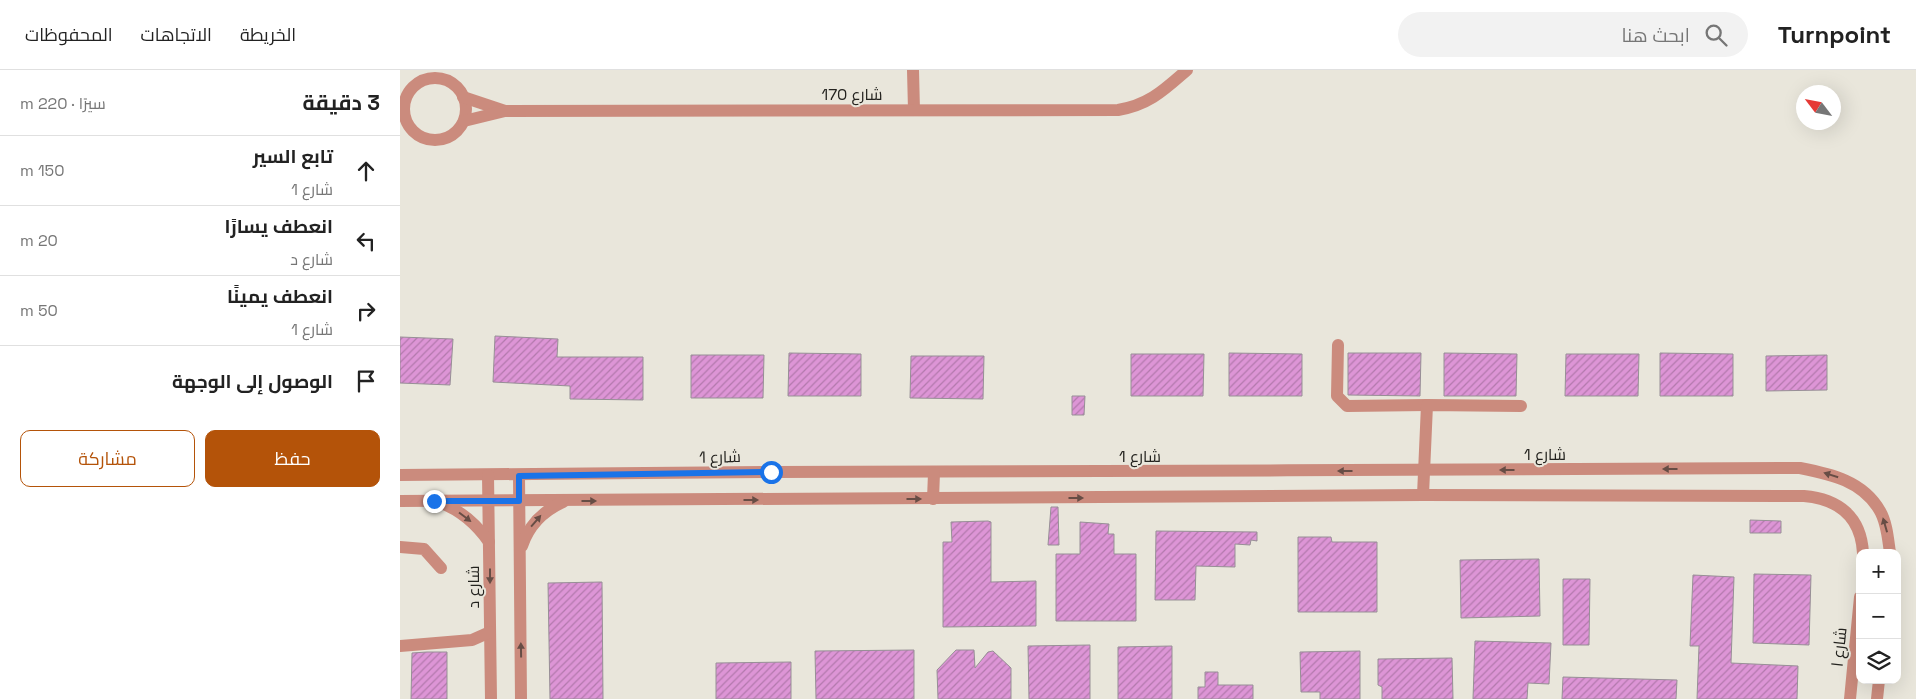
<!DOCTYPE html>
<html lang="ar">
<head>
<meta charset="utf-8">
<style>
	:root { --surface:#fff; --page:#f2f2f2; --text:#222; --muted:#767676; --line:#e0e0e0; --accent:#b45309 }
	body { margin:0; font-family:"Space Grotesk",Cairo,sans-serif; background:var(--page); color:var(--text); direction:rtl }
	.controls { position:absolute; right:15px; bottom:15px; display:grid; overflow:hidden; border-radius:10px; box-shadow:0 5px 20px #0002 }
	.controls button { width:45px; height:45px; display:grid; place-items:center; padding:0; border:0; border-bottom:1px solid var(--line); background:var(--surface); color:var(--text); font:25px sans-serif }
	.compass { position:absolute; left:1396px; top:15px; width:45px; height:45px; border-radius:50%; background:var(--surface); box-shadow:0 5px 20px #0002; rotate:302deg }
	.stop { position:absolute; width:15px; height:15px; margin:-11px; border:4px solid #1a73e8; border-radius:50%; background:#fff }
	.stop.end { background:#1a73e8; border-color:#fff; box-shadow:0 1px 5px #0008 }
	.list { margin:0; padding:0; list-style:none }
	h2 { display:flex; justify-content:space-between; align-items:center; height:65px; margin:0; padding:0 20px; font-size:21px }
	h2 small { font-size:16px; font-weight:400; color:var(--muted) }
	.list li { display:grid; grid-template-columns:32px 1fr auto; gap:15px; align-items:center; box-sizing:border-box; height:70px; padding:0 20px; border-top:1px solid var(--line) }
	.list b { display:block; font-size:19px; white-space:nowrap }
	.list p { margin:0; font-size:16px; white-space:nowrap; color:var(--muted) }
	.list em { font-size:16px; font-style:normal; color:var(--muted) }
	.actions { display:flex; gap:10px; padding:15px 20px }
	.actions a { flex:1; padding:11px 0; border:1px solid var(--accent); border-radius:10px; text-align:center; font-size:18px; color:var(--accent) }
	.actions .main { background:var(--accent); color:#fff }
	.icon { flex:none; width:28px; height:28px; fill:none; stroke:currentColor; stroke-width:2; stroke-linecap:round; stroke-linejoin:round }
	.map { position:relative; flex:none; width:1516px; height:629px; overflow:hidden; direction:ltr }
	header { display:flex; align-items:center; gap:30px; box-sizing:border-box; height:70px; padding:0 25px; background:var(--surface); border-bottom:1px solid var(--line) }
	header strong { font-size:24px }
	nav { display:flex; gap:28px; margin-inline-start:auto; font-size:18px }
	.search { width:350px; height:45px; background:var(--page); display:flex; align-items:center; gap:12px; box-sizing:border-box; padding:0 18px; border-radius:28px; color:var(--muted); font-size:19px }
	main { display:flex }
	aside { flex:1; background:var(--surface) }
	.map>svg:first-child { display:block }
</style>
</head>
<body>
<header>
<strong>Turnpoint</strong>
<div class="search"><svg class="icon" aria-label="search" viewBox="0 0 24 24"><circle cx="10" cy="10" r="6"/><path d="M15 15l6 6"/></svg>ابحث هنا</div>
<nav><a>الخريطة</a><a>الاتجاهات</a><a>المحفوظات</a></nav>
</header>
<main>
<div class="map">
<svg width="1516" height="629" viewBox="0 0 1516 629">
	<defs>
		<pattern id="building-hatch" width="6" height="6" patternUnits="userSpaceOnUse" patternTransform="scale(1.25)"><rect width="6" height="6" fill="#dd95d6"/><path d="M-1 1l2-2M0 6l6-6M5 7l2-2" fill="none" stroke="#b379ad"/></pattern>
	</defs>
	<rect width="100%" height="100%" fill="#e9e6db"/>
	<g fill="url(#building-hatch)" stroke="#978f96">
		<polygon points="95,266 158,269 157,287 243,287 243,330 170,329 170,316 93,312"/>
		<polygon points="0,267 53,269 50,315 0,313"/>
		<polygon points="389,283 461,284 461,326 388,326"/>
		<polygon points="829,283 902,284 902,326 829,326"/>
		<polygon points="948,283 1021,283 1020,326 948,325"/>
		<polygon points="1044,283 1117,284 1116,326 1044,326"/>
		<polygon points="1260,283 1333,284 1333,326 1260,326"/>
		<polygon points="731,284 804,284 803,326 731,326"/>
		<polygon points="1166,284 1239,284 1238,326 1165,326"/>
		<polygon points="291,285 364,285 363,328 291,328"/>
		<polygon points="1427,285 1427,320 1366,321 1366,286"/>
		<polygon points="511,286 584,286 583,329 510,328"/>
		<polygon points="672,326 685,326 684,345 672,345"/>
		<polygon points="651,437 658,437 659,475 648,475"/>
		<polygon points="1350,450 1381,451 1381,463 1350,463"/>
		<polygon points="588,451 591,452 591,512 636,511 636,556 543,557 543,472 552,472 551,452"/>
		<polygon points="680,452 709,454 708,464 714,464 714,484 736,484 736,551 656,551 656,484 680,484"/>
		<polygon points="756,461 857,462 857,471 851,470 850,475 835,474 835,497 796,496 795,530 755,530"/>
		<polygon points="898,467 931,467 932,472 977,472 977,542 898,542"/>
		<polygon points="1139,489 1140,546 1061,548 1060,490"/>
		<polygon points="1354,504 1411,505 1409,575 1353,573"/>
		<polygon points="1293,505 1334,507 1331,593 1398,596 1397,629 1297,629 1299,576 1290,576"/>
		<polygon points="1163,509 1190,509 1189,575 1163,575"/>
		<polygon points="202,512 203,629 150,629 148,513"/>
		<polygon points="1075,571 1151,573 1149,614 1128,613 1127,629 1073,629"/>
		<polygon points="690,575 690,629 629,629 628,576"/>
		<polygon points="772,576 772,629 718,629 718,577"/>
		<polygon points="514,580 514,629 416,629 415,581"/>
		<polygon points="556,580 574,580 575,598 588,582 593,581 611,598 611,629 538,629 537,600"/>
		<polygon points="960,581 960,629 920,629 920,622 901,622 900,582"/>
		<polygon points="27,582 47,582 47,629 11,629 12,583"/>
		<polygon points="1052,588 1053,629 982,629 982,617 978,615 978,589"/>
		<polygon points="391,592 391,629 316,629 316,593"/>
		<polygon points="805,602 818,602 818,615 853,615 853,629 798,629 798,617 805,617"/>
		<polygon points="1163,607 1277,610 1276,629 1162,629"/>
	</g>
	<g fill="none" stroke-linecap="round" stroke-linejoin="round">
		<g stroke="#cb8b7d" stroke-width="12">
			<polyline points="513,0 514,40"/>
			<circle cx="35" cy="39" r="31"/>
			<polyline points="63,27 105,41"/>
			<path d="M64,51l41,-10 613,-1c31,-5 46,-20 69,-40"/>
			<polyline points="938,275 937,326 947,336 1027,335"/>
			<path d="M0,405c124,0 249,-3 373,-3 342,0 685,-3 1027,-4 31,6 63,13 80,43 7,12 8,28 10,42"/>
			<polyline points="88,405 91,629"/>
			<polyline points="119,406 121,629"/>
			<polyline points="1023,425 1027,335 1121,336"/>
			<polyline points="533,429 534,403"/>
			<path d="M0,431l1023,-6 381,1c34,3 57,20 59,57"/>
			<path d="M41,433c21,8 36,22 48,39"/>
			<path d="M122,476c7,-21 21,-35 41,-44"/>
			<polyline points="0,477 24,479 41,498"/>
			<polyline points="0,576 72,570 90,562"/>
			<polyline points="1450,629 1460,527"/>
			<polyline points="1477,629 1479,610"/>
		</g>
	</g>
	<defs><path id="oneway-solid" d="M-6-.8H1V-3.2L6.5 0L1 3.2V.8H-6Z" transform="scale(1.25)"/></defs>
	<g fill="#674d45">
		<use href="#oneway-solid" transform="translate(1270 399) rotate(180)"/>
		<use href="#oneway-solid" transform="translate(1107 400) rotate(180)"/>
		<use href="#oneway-solid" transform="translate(945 401) rotate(180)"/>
		<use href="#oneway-solid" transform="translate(1431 405) rotate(-163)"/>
		<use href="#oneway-solid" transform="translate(676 428)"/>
		<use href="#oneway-solid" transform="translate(514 429)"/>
		<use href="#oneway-solid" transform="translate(351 430)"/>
		<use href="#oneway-solid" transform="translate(189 431)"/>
		<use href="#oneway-solid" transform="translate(65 447) rotate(37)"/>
		<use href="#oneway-solid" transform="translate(136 451) rotate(-49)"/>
		<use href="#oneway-solid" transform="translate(1485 455) rotate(-106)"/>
		<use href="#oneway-solid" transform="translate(90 506) rotate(90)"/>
		<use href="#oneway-solid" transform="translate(121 580) rotate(-91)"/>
	</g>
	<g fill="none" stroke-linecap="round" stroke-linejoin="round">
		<polyline stroke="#1a73e8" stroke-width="6" points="34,431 119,431 119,406 371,402"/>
	</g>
	<g text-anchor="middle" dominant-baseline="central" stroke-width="4" stroke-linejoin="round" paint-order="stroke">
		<g font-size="16" fill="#24231f" stroke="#e9e6db">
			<text x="452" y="24">شارع 170</text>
			<text x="1145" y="384">شارع 1</text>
			<text x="740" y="386">شارع 1</text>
			<text transform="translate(320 387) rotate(-1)">شارع 1</text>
			<text transform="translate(73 517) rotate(-90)">شارع د</text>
			<text transform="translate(1439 577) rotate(-84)">شارع ا</text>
		</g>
	</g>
</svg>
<div class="controls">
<button>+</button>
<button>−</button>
<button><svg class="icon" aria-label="layers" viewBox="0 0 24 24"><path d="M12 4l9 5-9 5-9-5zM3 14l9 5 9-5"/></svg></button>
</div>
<svg class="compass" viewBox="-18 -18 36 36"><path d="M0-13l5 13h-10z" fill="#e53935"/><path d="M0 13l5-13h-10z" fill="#767676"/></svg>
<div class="stop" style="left:371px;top:402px"></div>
<div class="stop end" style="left:34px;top:431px"></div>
</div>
<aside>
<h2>3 دقيقة<small>سيرًا · 220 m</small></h2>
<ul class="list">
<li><svg class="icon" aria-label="ahead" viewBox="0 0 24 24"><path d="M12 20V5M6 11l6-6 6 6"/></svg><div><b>تابع السير</b><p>شارع 1</p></div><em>150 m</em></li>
<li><svg class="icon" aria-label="left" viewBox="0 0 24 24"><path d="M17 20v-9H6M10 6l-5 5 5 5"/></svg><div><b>انعطف يسارًا</b><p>شارع د</p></div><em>20 m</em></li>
<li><svg class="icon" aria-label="right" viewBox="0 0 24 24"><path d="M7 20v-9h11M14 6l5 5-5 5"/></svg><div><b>انعطف يمينًا</b><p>شارع 1</p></div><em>50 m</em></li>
<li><svg class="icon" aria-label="arrive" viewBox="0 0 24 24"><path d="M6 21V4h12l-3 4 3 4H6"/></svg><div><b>الوصول إلى الوجهة</b></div></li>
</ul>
<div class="actions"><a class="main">حفظ</a><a>مشاركة</a></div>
</aside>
</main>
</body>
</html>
